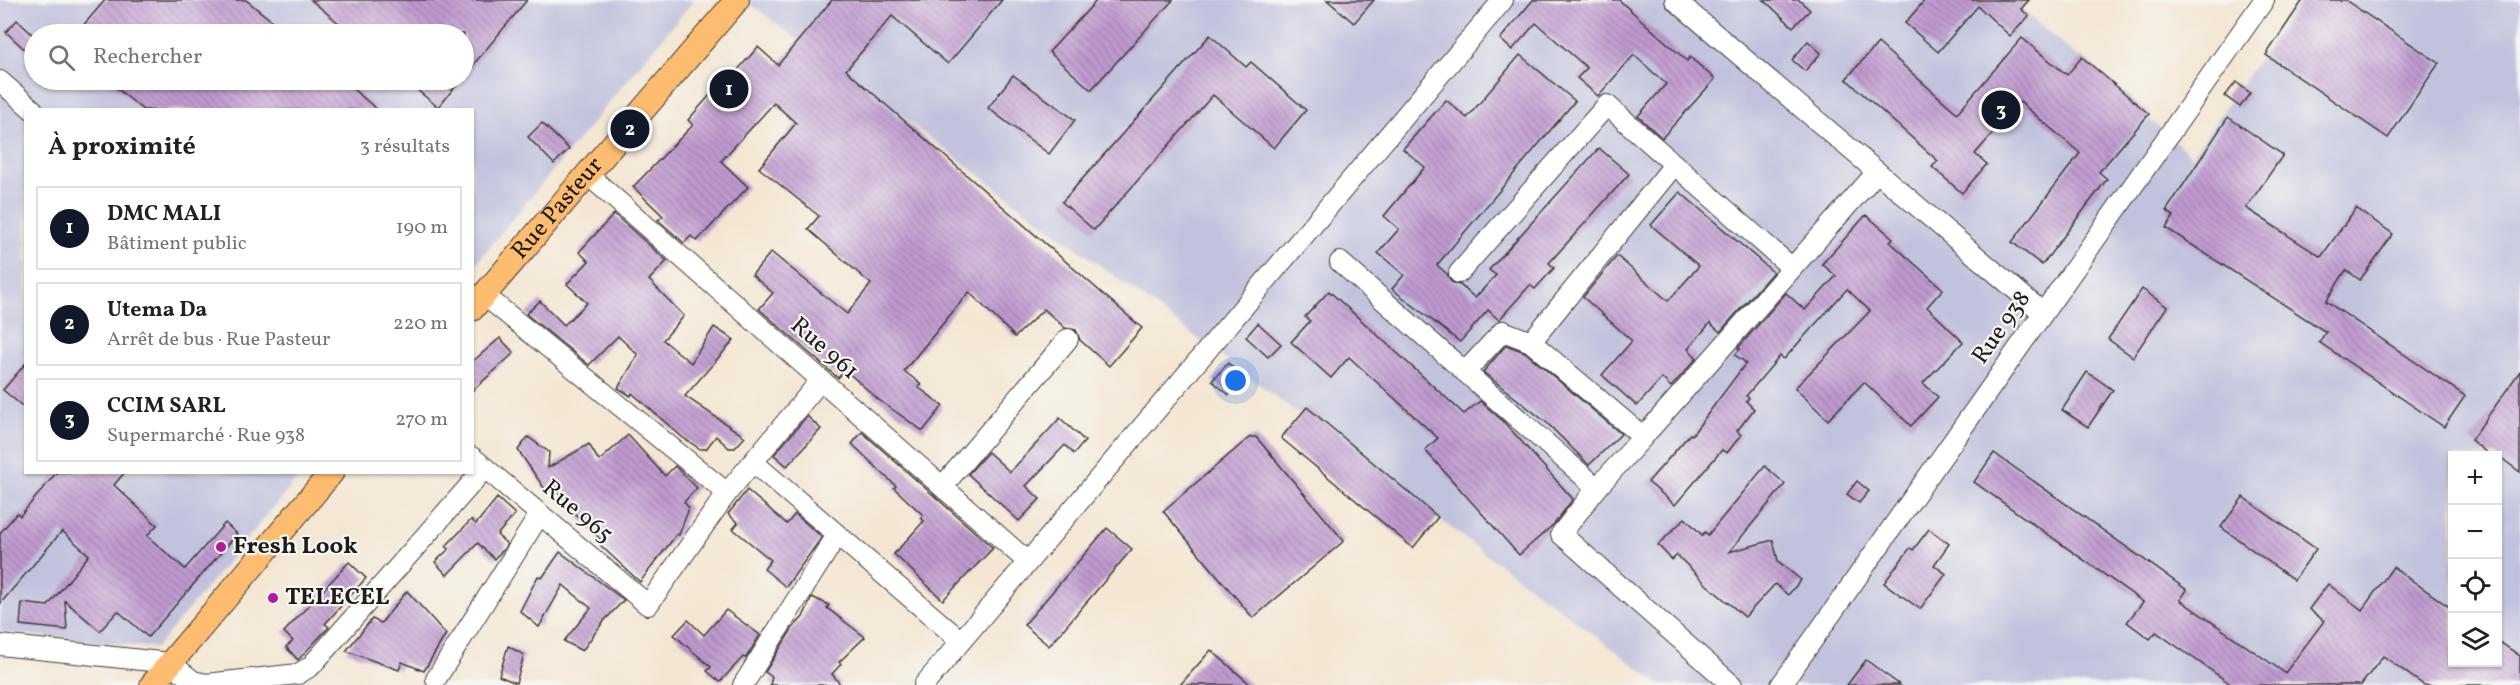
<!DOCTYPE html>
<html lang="fr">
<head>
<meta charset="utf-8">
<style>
	:root { --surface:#fff; --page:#f2f2f2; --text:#202124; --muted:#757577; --line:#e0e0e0; --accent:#111827 }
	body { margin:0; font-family:Vollkorn,serif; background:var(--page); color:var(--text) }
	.controls { position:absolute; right:18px; bottom:18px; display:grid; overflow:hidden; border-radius:0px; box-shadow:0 2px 4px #0004 }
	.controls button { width:54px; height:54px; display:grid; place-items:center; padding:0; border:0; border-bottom:2px solid var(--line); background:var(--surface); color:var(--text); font:30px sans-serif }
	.you { position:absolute; left:1236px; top:381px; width:21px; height:21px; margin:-15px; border:4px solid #fff; border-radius:50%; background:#1a73e8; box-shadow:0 0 0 9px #1a73e833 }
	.badge { display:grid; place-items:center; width:39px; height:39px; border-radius:50%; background:var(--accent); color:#fff; font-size:20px; font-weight:700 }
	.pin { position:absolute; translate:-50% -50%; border:3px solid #fff; box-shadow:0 2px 6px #0006 }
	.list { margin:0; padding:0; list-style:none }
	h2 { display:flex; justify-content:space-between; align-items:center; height:78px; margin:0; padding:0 24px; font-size:26px }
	h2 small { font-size:20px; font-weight:400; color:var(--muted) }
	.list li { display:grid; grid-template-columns:39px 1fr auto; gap:18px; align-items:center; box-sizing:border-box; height:84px; margin:0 12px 12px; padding:0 12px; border:2px solid var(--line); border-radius:0px }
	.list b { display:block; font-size:22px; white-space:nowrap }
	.list p { margin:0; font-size:20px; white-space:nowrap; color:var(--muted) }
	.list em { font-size:20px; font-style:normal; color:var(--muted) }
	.icon { flex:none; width:33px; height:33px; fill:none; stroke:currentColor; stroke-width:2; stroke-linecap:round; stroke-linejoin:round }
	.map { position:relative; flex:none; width:2520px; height:685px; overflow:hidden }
	.search { position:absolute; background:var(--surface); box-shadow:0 2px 4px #0004; left:24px; top:24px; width:450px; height:66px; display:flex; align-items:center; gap:15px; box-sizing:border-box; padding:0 21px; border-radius:33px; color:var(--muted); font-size:22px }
	.panel { position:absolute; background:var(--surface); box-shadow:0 2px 4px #0004; left:24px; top:108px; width:450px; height:366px; border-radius:0px }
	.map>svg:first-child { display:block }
</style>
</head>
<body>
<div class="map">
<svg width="2520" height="685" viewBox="0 0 2520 685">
	<defs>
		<pattern id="building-back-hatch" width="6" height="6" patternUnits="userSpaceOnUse" patternTransform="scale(1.5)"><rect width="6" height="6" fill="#c09ad0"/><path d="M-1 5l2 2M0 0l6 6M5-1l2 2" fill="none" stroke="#9b7da8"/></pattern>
	</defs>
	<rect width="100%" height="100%" fill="#f6f6f2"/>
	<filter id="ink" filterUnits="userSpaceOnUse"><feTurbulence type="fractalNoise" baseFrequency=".0167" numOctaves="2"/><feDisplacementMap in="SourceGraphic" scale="12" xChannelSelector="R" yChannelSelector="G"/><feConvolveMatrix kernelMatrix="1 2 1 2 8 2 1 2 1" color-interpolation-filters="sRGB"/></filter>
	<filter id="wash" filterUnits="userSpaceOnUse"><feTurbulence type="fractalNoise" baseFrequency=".008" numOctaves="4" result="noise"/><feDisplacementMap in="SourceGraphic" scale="24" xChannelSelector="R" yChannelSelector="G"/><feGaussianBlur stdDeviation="1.35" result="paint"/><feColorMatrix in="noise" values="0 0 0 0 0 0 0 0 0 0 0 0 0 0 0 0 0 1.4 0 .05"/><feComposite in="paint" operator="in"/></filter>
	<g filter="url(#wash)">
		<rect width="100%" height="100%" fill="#f4e6d2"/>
		<g fill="#c1c2dd" fill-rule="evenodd">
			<path d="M0,0h694l-221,267 -1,-157h-446v362l276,1 -146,175 -156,-16zM34,34h430v46h-430z"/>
			<path d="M745,0h1266l181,156 108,-156h220v685h-859zM2452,456h46v206h-46z"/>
		</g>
		<g id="blocks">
			<g fill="url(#building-back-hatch)">
				<polygon points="105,0 246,0 288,34 76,34"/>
				<polygon points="311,0 527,0 464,76 464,34 352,34"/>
				<polygon points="832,0 1002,0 948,64 892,16 846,70 1142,328 1109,366 1080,340 1076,330 1065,328 1044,309 1015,337 969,292 904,371 921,384 918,387 943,406 923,431 879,400 845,370 838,378 759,309 773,293 752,275 771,252 847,314 871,284 808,229 819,216 759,168 796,123 774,103 721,161 748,187 697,241 691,236 684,243 658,220 663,216 633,187 693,125 688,120 732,70 735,73 758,47 778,65"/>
				<polygon points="1097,0 1173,0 1091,90 1049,52"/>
				<polygon points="1327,0 1374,0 1354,23"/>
				<polygon points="1533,0 1619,0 1687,61 1690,57 1715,79 1662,138 1638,116 1666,84 1634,55 1598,96 1577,78 1587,68 1536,23 1512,50 1500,39"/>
				<polygon points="1764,0 1799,0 1810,10 1793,27"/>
				<polygon points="1925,0 2029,0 2021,9 2029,16 2010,36 1978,6 1938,52 1905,23"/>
				<polygon points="2303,0 2345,0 2439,63 2388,138 2266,55"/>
				<polygon points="17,20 34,36 34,58 6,32"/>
				<polygon points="1210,35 1246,67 1251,62 1306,110 1274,148 1213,95 1094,230 1062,202"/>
				<polygon points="2022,38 2067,75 2082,57 2149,114 2099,172 2107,179 2042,265 2012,242 2080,153 2020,102 1975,154 1987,164 1962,193 1932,167 1938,161 1846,79 1878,43 1957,113"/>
				<polygon points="1808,41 1821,53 1805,71 1792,60"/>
				<polygon points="1520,55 1575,101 1437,265 1447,274 1451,282 1460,285 1475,298 1496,275 1489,270 1599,148 1629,174 1549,263 1554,268 1535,289 1530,285 1499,320 1488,310 1460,342 1392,289 1404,275 1378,253 1399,229 1384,216 1425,167 1403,149 1446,100 1467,118"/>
				<polygon points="1013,75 1075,120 1049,154 988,108"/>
				<polygon points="107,80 342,80 378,110 143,110"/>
				<polygon points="405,80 461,80 438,107"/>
				<polygon points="2236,82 2250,93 2240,107 2225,96"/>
				<polygon points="2228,117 2283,155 2246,208 2321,257 2356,208 2393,234 2360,280 2346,270 2326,301 2465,396 2444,427 2319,342 2326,332 2166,228 2174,216 2166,211"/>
				<polygon points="542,123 569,149 554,164 528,137"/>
				<polygon points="1680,192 1773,272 1720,332 1710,323 1688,349 1697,358 1671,387 1662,378 1637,406 1602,375 1632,341 1583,297 1617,256 1668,301 1699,266 1651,225"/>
				<polygon points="614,214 667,261 649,280 684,316 663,340 691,363 714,327 734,340 685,396 745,437 735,448 729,448 716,436 706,449 700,449 682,437 632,393 631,396 618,388 638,355 618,336 589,365 526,314 540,301 564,325 587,303 567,284 589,261 579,252"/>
				<polygon points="1866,215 1893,238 1890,242 1943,289 1927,307 1963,342 1923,383 1938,397 1911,426 1864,382 1828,420 1795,388 1870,311 1847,289 1784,359 1780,356 1746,396 1749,398 1746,401 1754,409 1737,431 1741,435 1727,453 1722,450 1675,505 1648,482 1690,434 1692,435 1746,363 1735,355 1740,349 1738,348 1786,293 1805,310 1836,276 1822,264"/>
				<polygon points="2142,289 2167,307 2133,357 2108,339"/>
				<polygon points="1329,291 1464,414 1480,401 1503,421 1573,499 1554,524 1519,555 1425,450 1438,438 1349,357 1331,378 1291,342 1310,321 1305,317"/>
				<polygon points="1258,323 1281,344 1268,357 1246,337"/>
				<polygon points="500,338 514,353 472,391 472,362"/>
				<polygon points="1506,345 1525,352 1621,434 1589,465 1547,423 1483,372"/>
				<polygon points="26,363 26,409 3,390"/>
				<polygon points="1228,363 1244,377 1229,395 1212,381"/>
				<polygon points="2520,371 2520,472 2500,457 2498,460 2498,456 2491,456 2471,440"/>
				<polygon points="2087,372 2113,390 2088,427 2062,410"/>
				<polygon points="1307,407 1438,517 1413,548 1281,438"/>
				<polygon points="807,416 821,429 787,466 774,455"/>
				<polygon points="1060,418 1085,441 1074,454 1065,445 1026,486 1040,499 1019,521 968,474 988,452 1010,472"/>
				<polygon points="862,432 993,548 943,600 894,554 924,521 921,518 923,515 894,488 896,486 852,444"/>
				<polygon points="628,435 665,476 675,466 697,488 684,502 689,508 679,535 677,534 640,582 600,545 603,542 575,514 554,485 546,491 518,450 528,437 549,452 548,468 589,444 599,461"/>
				<polygon points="1250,437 1256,437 1344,541 1253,618 1163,511"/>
				<polygon points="1994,453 2187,590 2180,600 2285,673 2324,621 2309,609 2328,584 2362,610 2393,567 2452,609 2452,663 2498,663 2498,641 2520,656 2520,685 2424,685 2383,656 2361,685 2232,685 2156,632 2150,639 2127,622 2143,602 1974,482"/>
				<polygon points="1765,466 1785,484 1729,552 1773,540 1778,561 1801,580 1788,595 1775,584 1745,617 1707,585 1677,555 1672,560 1658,545 1685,518 1702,535 1705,532 1708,535"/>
				<polygon points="57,472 125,472 114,485 157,525 147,536 185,569 225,523 237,534 148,637 118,611 100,631 65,601 67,630 20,625 22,603 48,606 89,555 62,531 0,604 0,533 17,513 20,516"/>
				<polygon points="1857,481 1869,491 1859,503 1847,494"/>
				<polygon points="747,490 787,524 795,514 822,537 786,587 764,569 771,560 733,529 738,523 728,514"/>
				<polygon points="2243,497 2316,549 2294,580 2221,527"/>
				<polygon points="497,498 515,514 497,535 507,544 503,550 494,559 478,543 447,575 435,562 449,549 446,546 471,520 476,524"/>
				<polygon points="1107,528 1132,549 1049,646 1024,625"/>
				<polygon points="1929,529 1949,544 1934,565 1946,574 1920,609 1884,583 1910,548 1913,550"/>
				<polygon points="560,552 624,600 603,622 582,651 564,641 591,608 563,585 539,627 520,611 538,576 542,578"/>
				<polygon points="349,562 366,578 325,624 329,627 298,660 286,647 293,641 284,632"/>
				<polygon points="407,591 446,634 424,671 402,662 399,670 346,651 372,619 381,623"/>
				<polygon points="812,597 829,605 827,608 865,637 839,662 841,664 832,674 841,685 770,685 772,677 765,672 792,629 803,617"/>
				<polygon points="726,610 760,635 746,658 743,657 720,682 707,671 711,667 674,635 688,620 704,635"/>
				<polygon points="508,646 524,655 516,683 499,676"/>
				<polygon points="1211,650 1251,685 1180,685"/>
				<polygon points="1866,660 1900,685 1847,685"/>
			</g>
		</g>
	</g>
	<g filter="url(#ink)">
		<use href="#blocks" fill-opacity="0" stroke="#3c3a37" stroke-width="1.5"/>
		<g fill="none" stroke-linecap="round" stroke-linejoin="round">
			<defs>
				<g id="minor">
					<polyline points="1675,0 2043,313"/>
					<polyline points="0,81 33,110"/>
					<polyline points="587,174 1028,562"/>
					<polyline points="1340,262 1597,488 1643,437"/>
					<polyline points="1459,273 1607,105 1792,268"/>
					<polyline points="484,295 727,493"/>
					<polyline points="1531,342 1674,165"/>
					<polyline points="1465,372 1503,331 1531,342 1643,437 1877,172"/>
					<polyline points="472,457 648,605 727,493 821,380"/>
					<polyline points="753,462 961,641"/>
					<polyline points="942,487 1068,339"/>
					<polyline points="1597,488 1561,534 1732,685"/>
					<polyline points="0,645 170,663 193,681 206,684 298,674 311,666 485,468"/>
					<polyline points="436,679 540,514"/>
					<polyline points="743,685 837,535"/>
					<polyline points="924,685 1503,0"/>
					<polyline points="1781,685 2264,0"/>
				</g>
				<g id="major">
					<path id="s1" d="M472,309l265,-309"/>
					<polyline points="152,685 332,472"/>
				</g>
			</defs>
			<use href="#minor" stroke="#3c3a37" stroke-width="22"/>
			<use href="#major" stroke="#3c3a37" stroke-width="26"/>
			<use href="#minor" stroke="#fff" stroke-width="20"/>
			<use href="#major" stroke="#febc70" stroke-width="24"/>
		</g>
	</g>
	<g fill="#b5179e" stroke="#f6f6f2" stroke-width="2">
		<circle cx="221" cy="547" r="6"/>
		<circle cx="273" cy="598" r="6"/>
	</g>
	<g text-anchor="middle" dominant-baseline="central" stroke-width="4.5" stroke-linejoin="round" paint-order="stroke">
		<g font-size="24" fill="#1c1c1c" stroke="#f6f6f2">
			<text stroke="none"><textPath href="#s1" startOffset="132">Rue Pasteur</textPath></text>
			<text transform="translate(2002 328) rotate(-55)">Rue 938</text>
			<text transform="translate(824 349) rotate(41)">Rue 961</text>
			<text transform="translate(577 512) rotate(40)">Rue 965</text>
		</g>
		<g font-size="24" font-weight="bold" fill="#1c1c1c" stroke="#f6f6f2" text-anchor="start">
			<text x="233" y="547">Fresh Look</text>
			<text x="285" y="598">TELECEL</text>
		</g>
	</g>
</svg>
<div class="controls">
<button>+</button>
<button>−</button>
<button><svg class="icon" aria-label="locate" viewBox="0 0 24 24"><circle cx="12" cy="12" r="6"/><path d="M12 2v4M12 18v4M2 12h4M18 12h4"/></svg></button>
<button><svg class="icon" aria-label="layers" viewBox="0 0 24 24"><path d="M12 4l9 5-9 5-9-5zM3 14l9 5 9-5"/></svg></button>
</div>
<div class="you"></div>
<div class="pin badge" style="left:729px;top:89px">1</div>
<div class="pin badge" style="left:630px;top:129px">2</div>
<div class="pin badge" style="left:2001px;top:110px">3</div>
<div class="search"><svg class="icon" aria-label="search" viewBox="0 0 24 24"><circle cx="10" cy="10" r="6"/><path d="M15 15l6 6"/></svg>Rechercher</div>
<section class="panel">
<h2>À proximité<small>3 résultats</small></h2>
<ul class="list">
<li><span class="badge">1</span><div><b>DMC MALI</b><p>Bâtiment public</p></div><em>190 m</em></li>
<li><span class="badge">2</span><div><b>Utema Da</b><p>Arrêt de bus · Rue Pasteur</p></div><em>220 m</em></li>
<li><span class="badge">3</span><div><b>CCIM SARL</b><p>Supermarché · Rue 938</p></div><em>270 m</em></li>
</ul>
</section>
</div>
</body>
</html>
